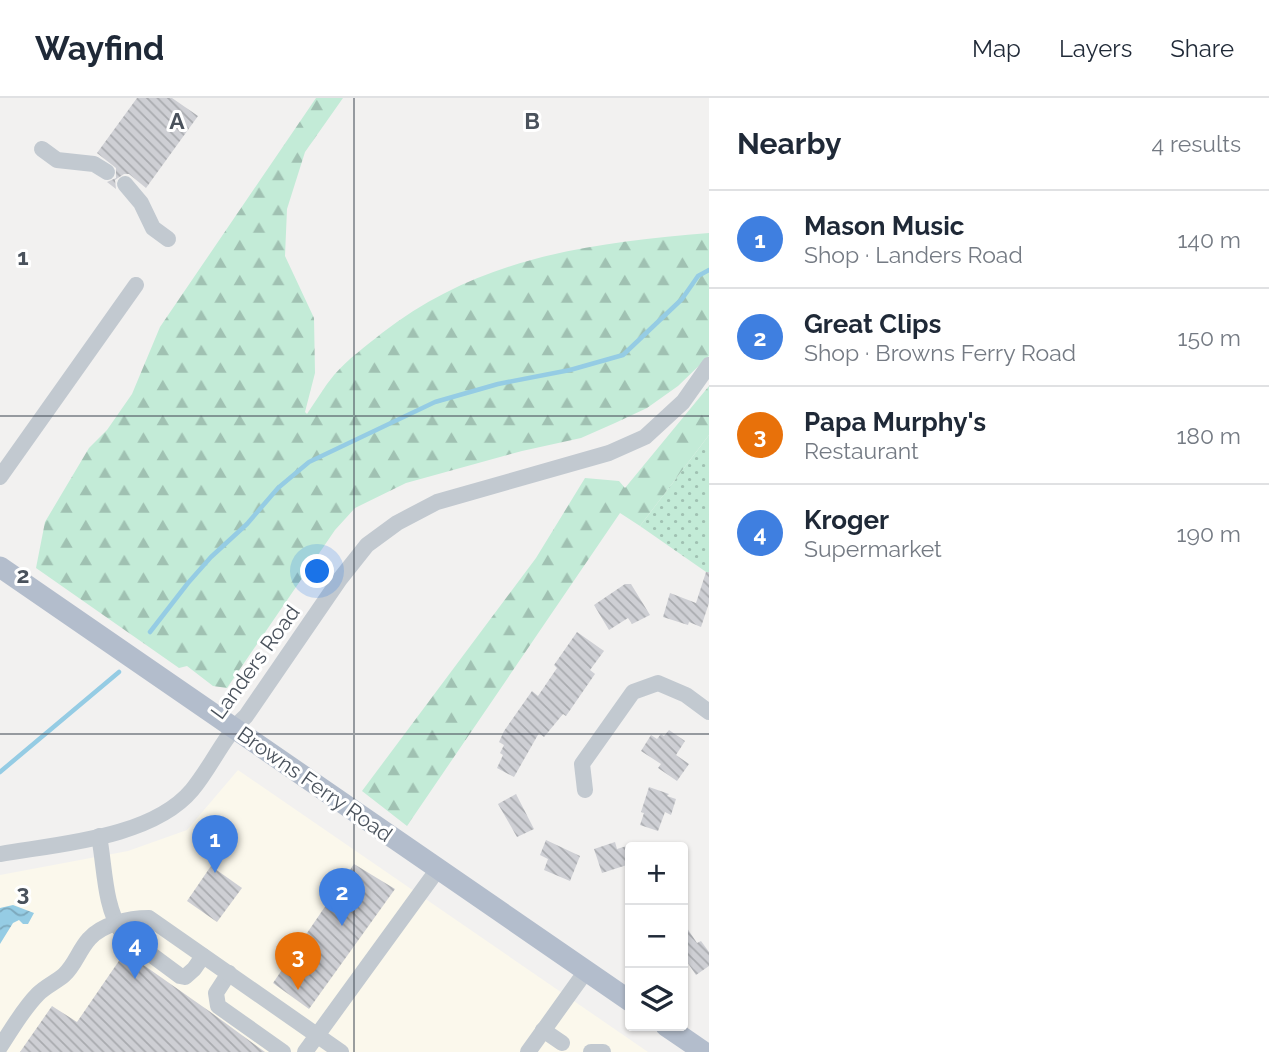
<!DOCTYPE html>
<html lang="en">
<head>
<meta charset="utf-8">
<style>
	:root { --surface:#fff; --page:#f6f6f7; --text:#1f2937; --muted:#747a83; --line:#e0e1e3; --accent:#1a73e8 }
	body { margin:0; font-family:Raleway,sans-serif; background:var(--page); color:var(--text) }
	.controls { position:absolute; right:21px; bottom:21px; display:grid; overflow:hidden; border-radius:7px; box-shadow:0 2px 5px #0004 }
	.controls button { width:63px; height:63px; display:grid; place-items:center; padding:0; border:0; border-bottom:2px solid var(--line); background:var(--surface); color:var(--text); font:35px sans-serif }
	.you { position:absolute; left:318px; top:474px; width:24px; height:24px; margin:-18px; border:5px solid #fff; border-radius:50%; background:#1a73e8; box-shadow:0 0 0 10px #1a73e833 }
	.badge { display:grid; place-items:center; width:46px; height:46px; border-radius:50%; background:var(--accent); color:#fff; font-size:23px; font-weight:700 }
	.pin { position:absolute; translate:-50% -58px; filter:drop-shadow(0 2px 4px #0008) }
	.pin::after { content:''; position:absolute; top:37px; width:24px; height:21px; background:inherit; clip-path:polygon(0 0,100% 0,50% 100%) }
	.list { margin:0; padding:0; list-style:none }
	h2 { display:flex; justify-content:space-between; align-items:center; height:91px; margin:0; padding:0 28px; font-size:30px }
	h2 small { font-size:23px; font-weight:400; color:var(--muted) }
	.list li { display:grid; grid-template-columns:46px 1fr auto; gap:21px; align-items:center; box-sizing:border-box; height:98px; padding:0 28px; border-top:2px solid var(--line) }
	.list b { display:block; font-size:26px; white-space:nowrap }
	.list p { margin:0; font-size:23px; white-space:nowrap; color:var(--muted) }
	.list em { font-size:23px; font-style:normal; color:var(--muted) }
	.icon { flex:none; width:38px; height:38px; fill:none; stroke:currentColor; stroke-width:2; stroke-linecap:round; stroke-linejoin:round }
	.map { position:relative; flex:none; width:709px; height:954px; overflow:hidden }
	header { display:flex; align-items:center; gap:42px; box-sizing:border-box; height:98px; padding:0 35px; background:var(--surface); border-bottom:2px solid var(--line) }
	header strong { font-size:33px }
	nav { display:flex; gap:38px; margin-inline-start:auto; font-size:24px }
	main { display:flex }
	aside { flex:1; background:var(--surface) }
	.map>svg:first-child { display:block }
</style>
</head>
<body>
<header>
<strong>Wayfind</strong>
<nav><a>Map</a><a>Layers</a><a>Share</a></nav>
</header>
<main>
<div class="map">
<svg width="709" height="954" viewBox="0 0 709 954">
	<defs>
		<pattern id="grass-dots" width="8" height="8" patternUnits="userSpaceOnUse" patternTransform="scale(1.75)"><rect width="8" height="8" fill="#c3ebd7"/><path d="M2 2h.1M6 6h.1" fill="none" stroke="#a0c1b2" stroke-width="1.8" stroke-linecap="round"/></pattern>
		<pattern id="forest-firs" width="22" height="20" patternUnits="userSpaceOnUse" patternTransform="scale(1.75)"><rect width="22" height="20" fill="#c3ebd7"/><path d="M5 1l3.5 6h-7zM16 11l3.5 6h-7z" fill="#a0c1b2"/></pattern>
		<pattern id="water-waves" width="16" height="10" patternUnits="userSpaceOnUse" patternTransform="scale(1.75)"><rect width="16" height="10" fill="#95cce4"/><path d="M0 5q4-4 8 0t8 0" fill="none" stroke="#7ca8bc"/></pattern>
		<pattern id="building-back-hatch" width="6" height="6" patternUnits="userSpaceOnUse" patternTransform="scale(1.75)"><rect width="6" height="6" fill="#cecfd4"/><path d="M-1 5l2 2M0 0l6 6M5-1l2 2" fill="none" stroke="#a9abaf"/></pattern>
	</defs>
	<rect width="100%" height="100%" fill="#f2f1f0"/>
	<polygon fill="#fbf8ec" points="238,672 648,954 0,954 0,777 128,753 187,732"/>
	<polygon fill="url(#grass-dots)" points="709,337 709,476 640,428"/>
	<g fill="url(#forest-firs)">
		<path d="M316,0h27l-38,54 -18,57 -2,47 29,62 1,55 -10,39 2,2c9,-13 17,-27 27,-39 14,-16 32,-29 48,-42 98,-76 208,-90 327,-100v123l-31,30 -31,22 -32,15 -34,15 -59,13 -116,32 -51,25 -20,22 -108,158 -14,-2 -26,-20 -8,2 -143,-100 9,-46 44,-74 18,-18 25,-36 28,-67z"/>
		<polygon points="709,288 709,337 640,428 620,415 407,728 362,693 536,460 585,380 619,383 625,390"/>
	</g>
	<polygon fill="url(#water-waves)" points="13,807 34,815 28,826 23,826 19,822 13,825 0,846 0,810"/>
	<g fill="none" stroke-linecap="round" stroke-linejoin="round">
		<g stroke="#95cce4" stroke-width="4.5">
			<polyline points="150,534 188,485 211,459 247,426 278,390 309,364 435,304 498,286 570,272 623,257 682,201 698,178 709,172"/>
			<polyline points="0,674 119,574"/>
		</g>
	</g>
	<g fill="url(#building-back-hatch)">
		<polygon points="137,0 172,0 198,18 146,90 129,76 124,76 115,82 116,91 107,84 116,80 116,70 97,55"/>
		<polygon points="706,474 709,474 709,505 701,529 689,524 688,527 663,519 670,495 696,505"/>
		<polygon points="625,486 631,486 650,517 632,526 628,520 609,532 594,507"/>
		<polygon points="577,534 604,553 590,572 595,576 566,618 563,616 544,639 539,635 514,679 497,670 503,657 500,655 504,647 499,644 504,633 532,593 538,598 557,570 554,567"/>
		<polygon points="669,632 685,643 676,657 689,666 677,683 658,670 661,666 641,653 651,637 657,641 661,636 664,638"/>
		<polygon points="649,689 669,696 667,698 676,701 671,717 665,714 658,733 640,727 644,715 641,714"/>
		<polygon points="516,696 534,731 517,739 498,706"/>
		<polygon points="546,742 580,758 570,783 544,772 548,761 540,757"/>
		<polygon points="615,744 617,751 630,747 630,766 602,775 594,751"/>
		<polygon points="354,766 395,791 309,911 273,885"/>
		<polygon points="211,768 242,790 217,824 187,803"/>
		<polygon points="683,824 697,845 701,843 709,854 709,868 696,877 683,858"/>
		<polygon points="125,854 209,913 265,954 20,954 52,908 77,924"/>
	</g>
	<g fill="none" stroke-linecap="round" stroke-linejoin="round">
		<g stroke="#c2c9d0" stroke-width="16">
			<polyline points="42,51 57,62 94,66 107,74"/>
			<polyline points="125,86 141,105 153,130 168,141"/>
			<polyline points="0,379 136,187"/>
			<polyline points="585,692 582,666 633,594 658,585 686,597 709,614"/>
			<path d="M99,738c6,32 5,70 23,97l58,43 5,1 9,-8 9,-13"/>
			<path d="M0,756c58,-10 152,-16 192,-64 20,-24 31,-53 54,-74l94,-137 27,-34 30,-22 40,-21 172,-49 36,-16 38,-35 26,-37"/>
			<polyline points="229,875 216,895 218,908 283,954"/>
			<polyline points="543,932 562,945"/>
			<path d="M0,949c12,-18 23,-38 38,-53 8,-8 18,-12 26,-19 11,-10 15,-25 25,-36 13,-15 40,-21 60,-21l192,134"/>
			<polyline points="305,954 438,771"/>
			<polyline points="528,954 586,873"/>
			<polyline points="591,954 603,954"/>
		</g>
		<g stroke="#b3bdcc" stroke-width="21">
			<polyline points="0,469 630,903"/>
			<polyline points="666,928 704,954"/>
		</g>
	</g>
	<path fill="none" stroke="#4a525c" stroke-width="2" stroke-opacity="0.55" d="M354,0v954M0,318h709M0,636h709"/>
	<g text-anchor="middle" dominant-baseline="central" stroke-width="6" stroke-linejoin="round" paint-order="stroke">
		<g font-size="21" fill="#4a525c" stroke="#fff">
			<text transform="translate(255 564) rotate(-54)">Landers Road</text>
			<text transform="translate(315 686) rotate(35)">Browns Ferry Road</text>
		</g>
	</g>
	<g font-size="23" text-anchor="middle" font-weight="bold" fill="#4a525c" stroke="#fff" stroke-width="6" stroke-linejoin="round" paint-order="stroke">
		<text x="177" y="31">A</text>
		<text x="532" y="31">B</text>
		<text x="23" y="167">1</text>
		<text x="23" y="485">2</text>
		<text x="23" y="803">3</text>
	</g>
</svg>
<div class="controls">
<button>+</button>
<button>−</button>
<button><svg class="icon" aria-label="layers" viewBox="0 0 24 24"><path d="M12 4l9 5-9 5-9-5zM3 14l9 5 9-5"/></svg></button>
</div>
<div class="you"></div>
<div class="pin badge" style="left:215px;top:775px;background:#3f7fe0">1</div>
<div class="pin badge" style="left:342px;top:828px;background:#3f7fe0">2</div>
<div class="pin badge" style="left:298px;top:892px;background:#e8710a">3</div>
<div class="pin badge" style="left:135px;top:881px;background:#3f7fe0">4</div>
</div>
<aside>
<h2>Nearby<small>4 results</small></h2>
<ul class="list">
<li><span class="badge" style="background:#3f7fe0">1</span><div><b>Mason Music</b><p>Shop · Landers Road</p></div><em>140 m</em></li>
<li><span class="badge" style="background:#3f7fe0">2</span><div><b>Great Clips</b><p>Shop · Browns Ferry Road</p></div><em>150 m</em></li>
<li><span class="badge" style="background:#e8710a">3</span><div><b>Papa Murphy's</b><p>Restaurant</p></div><em>180 m</em></li>
<li><span class="badge" style="background:#3f7fe0">4</span><div><b>Kroger</b><p>Supermarket</p></div><em>190 m</em></li>
</ul>
</aside>
</main>
</body>
</html>
